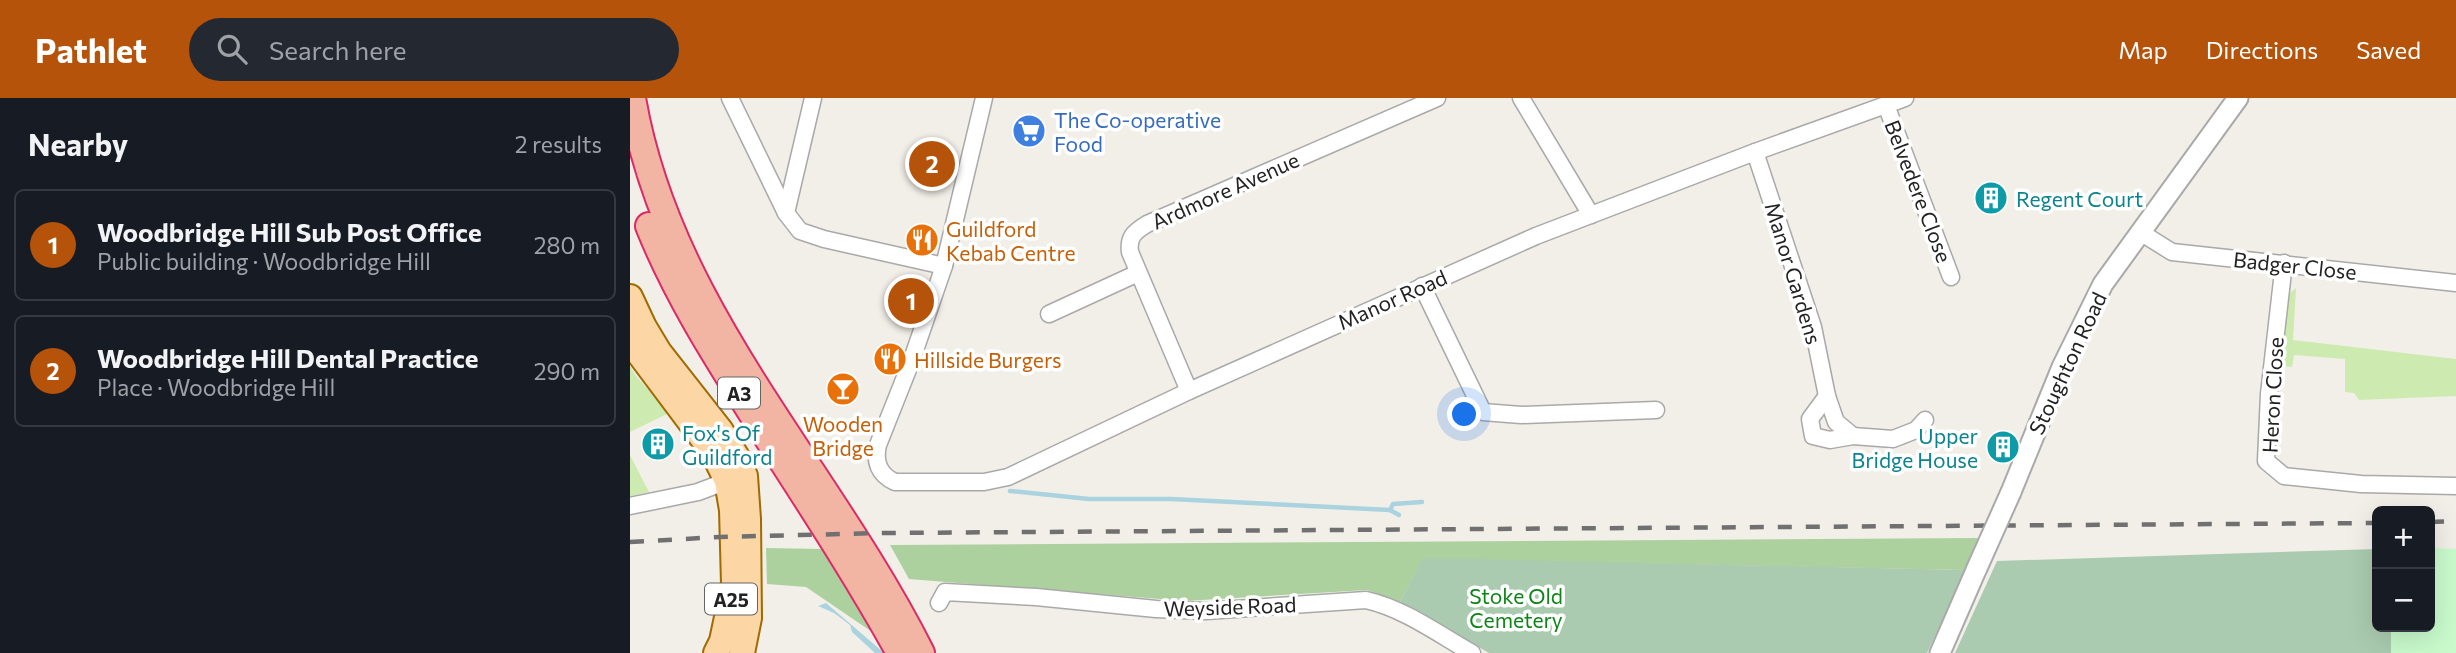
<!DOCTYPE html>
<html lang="en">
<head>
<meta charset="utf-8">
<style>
	:root { --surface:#171b24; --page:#242831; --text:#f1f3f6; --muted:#9ea1a6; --line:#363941; --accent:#b45309 }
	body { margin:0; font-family:Commissioner,sans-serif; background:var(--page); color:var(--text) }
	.controls { position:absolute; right:21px; bottom:21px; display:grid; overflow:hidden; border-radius:10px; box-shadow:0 7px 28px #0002 }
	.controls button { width:63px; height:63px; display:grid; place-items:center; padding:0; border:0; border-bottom:2px solid var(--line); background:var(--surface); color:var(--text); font:35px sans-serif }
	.you { position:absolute; left:835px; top:317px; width:24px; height:24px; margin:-18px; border:5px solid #fff; border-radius:50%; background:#1a73e8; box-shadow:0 0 0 10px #1a73e833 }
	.badge { display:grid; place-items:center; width:46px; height:46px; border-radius:50%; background:var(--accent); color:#fff; font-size:23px; font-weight:700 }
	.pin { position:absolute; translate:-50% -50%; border:4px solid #fff; box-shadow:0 2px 7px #0006 }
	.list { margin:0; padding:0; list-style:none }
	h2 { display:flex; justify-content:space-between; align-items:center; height:91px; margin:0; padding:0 28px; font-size:30px }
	h2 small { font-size:23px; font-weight:400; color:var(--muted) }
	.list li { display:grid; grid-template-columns:46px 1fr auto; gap:21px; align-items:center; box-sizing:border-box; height:112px; margin:0 14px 14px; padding:0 14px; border:2px solid var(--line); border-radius:10px }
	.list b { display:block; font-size:26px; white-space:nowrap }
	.list p { margin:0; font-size:23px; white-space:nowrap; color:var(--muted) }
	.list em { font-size:23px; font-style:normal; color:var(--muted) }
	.icon { flex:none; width:38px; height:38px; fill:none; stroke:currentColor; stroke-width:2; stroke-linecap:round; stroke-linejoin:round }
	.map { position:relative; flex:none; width:1826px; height:555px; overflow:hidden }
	header { display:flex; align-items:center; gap:42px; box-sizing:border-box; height:98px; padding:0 35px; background:var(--accent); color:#fff }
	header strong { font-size:33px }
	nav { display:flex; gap:38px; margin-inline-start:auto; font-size:24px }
	.search { width:490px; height:63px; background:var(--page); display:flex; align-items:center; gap:18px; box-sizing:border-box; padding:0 24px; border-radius:38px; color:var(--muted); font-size:26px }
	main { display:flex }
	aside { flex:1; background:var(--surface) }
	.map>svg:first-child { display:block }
</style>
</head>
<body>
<header>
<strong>Pathlet</strong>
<div class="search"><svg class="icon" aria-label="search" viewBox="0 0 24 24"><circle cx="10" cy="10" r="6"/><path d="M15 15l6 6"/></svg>Search here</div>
<nav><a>Map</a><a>Directions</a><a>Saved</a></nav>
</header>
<main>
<aside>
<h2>Nearby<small>2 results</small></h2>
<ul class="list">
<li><span class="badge">1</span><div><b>Woodbridge Hill Sub Post Office</b><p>Public building · Woodbridge Hill</p></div><em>280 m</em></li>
<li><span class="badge">2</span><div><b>Woodbridge Hill Dental Practice</b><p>Place · Woodbridge Hill</p></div><em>290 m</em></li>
</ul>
</aside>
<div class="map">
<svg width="1826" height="555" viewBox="0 0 1826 555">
	<rect width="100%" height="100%" fill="#f2efe9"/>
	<g fill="#cdebb0">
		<polygon points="1666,190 1663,242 1826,261 1826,298 1729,302 1724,295 1715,294 1715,261 1664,257 1662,269 1648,268 1659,196"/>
		<polygon points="0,268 6,278 39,315 0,334"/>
		<polygon points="0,357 19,394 0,398"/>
	</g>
	<g fill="#add19e">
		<polygon points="1348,440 1336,472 793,461 770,504 737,492 555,503 279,481 260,447"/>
		<polygon points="136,450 193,451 248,538 176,489 137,486"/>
	</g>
	<g fill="#aacbaf">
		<polygon points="1747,451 1747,529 1761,529 1761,555 1325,555 1367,463"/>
		<polygon points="793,460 1336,472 1297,555 859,555 770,504"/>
	</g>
	<polygon fill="#c8facc" points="1800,450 1826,451 1826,555 1761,555 1761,529 1800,529"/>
	<polygon fill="#aad3df" points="196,505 253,554 254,555 245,555 222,534 220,527 204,515 188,508"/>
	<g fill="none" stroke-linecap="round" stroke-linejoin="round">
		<g stroke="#aad3df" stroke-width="4.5">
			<polyline points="380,393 459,401 541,401 760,412 769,417"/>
			<polyline points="760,412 763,406 792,404"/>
		</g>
		<defs>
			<g id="minor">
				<polyline points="100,0 156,115 170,133 194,141 314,168"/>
				<path d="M354,0l-40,168 -33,96 -33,83c-4,17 1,30 17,37h89l24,-5 181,-86 347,-155 219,-84 150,-54"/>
				<polyline points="891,0 961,117"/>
				<polyline points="1256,7 1321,179"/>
				<polyline points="1125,54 1183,229 1197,298 1206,324 1223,338 1263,341 1286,332 1295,322"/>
				<polyline points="156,115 183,0"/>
				<polyline points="1510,134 1542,154 1826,185"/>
				<polyline points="1654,165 1639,296 1636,363 1654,378 1731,386 1826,388"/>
				<polyline points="792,188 853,314 891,317 1026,312"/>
				<polyline points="419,216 508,175"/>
				<path d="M559,293l-59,-139c-2,-15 4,-20 17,-28l290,-126"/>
				<polyline points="1197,298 1180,321 1183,338 1200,342 1223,338"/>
				<polyline points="0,408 68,394 97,383"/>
				<path d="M309,505l6,-11 91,5 120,12 50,2 160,-11c39,9 72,34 106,53"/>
			</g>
			<g id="tertiary">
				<polyline points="1381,394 1432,269 1473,186 1608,0"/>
				<polyline points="1310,555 1347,470"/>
			</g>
			<g id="primary">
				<polyline points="0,199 14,229 29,254 91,333 107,359 115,378 118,421 119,520 112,555"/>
				<polyline points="0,239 10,257 82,353 97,383 102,412 104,486 92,543 86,555"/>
			</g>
			<g id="trunk">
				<path d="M2,0c36,212 195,368 289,555"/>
				<path d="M19,128c29,72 70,135 111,200 48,75 97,149 140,227"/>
			</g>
		</defs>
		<use href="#minor" stroke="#a9a9a9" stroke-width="19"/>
		<use href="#tertiary" stroke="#a9a9a9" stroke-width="23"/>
		<use href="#primary" stroke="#a06b00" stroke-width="28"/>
		<use href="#trunk" stroke="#dc2a67" stroke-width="30"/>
		<use href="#minor" stroke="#fff" stroke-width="16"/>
		<use href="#tertiary" stroke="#fff" stroke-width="19"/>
		<use href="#primary" stroke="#fcd6a4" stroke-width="24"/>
		<use href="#trunk" stroke="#f2b4a3" stroke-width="26"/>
		<g stroke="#707070" stroke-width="4.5" stroke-dasharray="14 14" stroke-linecap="butt">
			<polyline points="1800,424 1826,423"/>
			<polyline points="0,444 90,439 252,435 1747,425"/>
		</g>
		<defs>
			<polyline id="tertiary-bridge" points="1347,470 1381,394"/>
		</defs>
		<use href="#tertiary-bridge" stroke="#a9a9a9" stroke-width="23" stroke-linecap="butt"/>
		<use href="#tertiary-bridge" stroke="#fff" stroke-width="19"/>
	</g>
	<defs>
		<symbol id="supermarket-disc" viewBox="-11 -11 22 22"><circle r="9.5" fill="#3f7fe0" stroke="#fff"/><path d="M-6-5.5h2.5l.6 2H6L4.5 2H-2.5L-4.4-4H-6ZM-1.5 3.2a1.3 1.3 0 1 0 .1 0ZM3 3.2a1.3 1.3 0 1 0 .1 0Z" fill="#fff"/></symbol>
		<symbol id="building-disc" viewBox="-11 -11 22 22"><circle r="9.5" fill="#0f9aa8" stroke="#fff"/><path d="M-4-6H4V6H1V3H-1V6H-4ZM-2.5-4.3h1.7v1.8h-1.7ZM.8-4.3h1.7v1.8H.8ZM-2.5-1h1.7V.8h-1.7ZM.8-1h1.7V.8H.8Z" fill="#fff"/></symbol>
		<symbol id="restaurant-disc" viewBox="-11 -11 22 22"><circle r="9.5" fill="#e8710a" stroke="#fff"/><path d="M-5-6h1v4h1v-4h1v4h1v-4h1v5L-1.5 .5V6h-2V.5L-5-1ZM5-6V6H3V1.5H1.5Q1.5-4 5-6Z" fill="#fff"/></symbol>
		<symbol id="bar-disc" viewBox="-11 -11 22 22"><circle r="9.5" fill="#e8710a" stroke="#fff"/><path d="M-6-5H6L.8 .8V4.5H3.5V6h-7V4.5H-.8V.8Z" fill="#fff"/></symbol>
	</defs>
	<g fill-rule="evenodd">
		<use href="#supermarket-disc" x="380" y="14" width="38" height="38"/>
		<use href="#building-disc" x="1342" y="81" width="38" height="38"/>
		<use href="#restaurant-disc" x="273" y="123" width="38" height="38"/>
		<use href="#restaurant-disc" x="241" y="242" width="38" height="38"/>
		<use href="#bar-disc" x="194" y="272" width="38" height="38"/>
		<use href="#building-disc" x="9" y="327" width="38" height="38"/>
		<use href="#building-disc" x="1354" y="330" width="38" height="38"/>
	</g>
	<g text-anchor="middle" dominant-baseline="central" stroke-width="7" stroke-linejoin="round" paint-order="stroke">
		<g fill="#fff" stroke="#646464" stroke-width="2">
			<rect x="88" y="279.5" width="42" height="31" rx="5"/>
			<rect x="75" y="485.5" width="52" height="31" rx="5"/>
		</g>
		<g font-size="19" font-weight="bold" fill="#222">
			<text x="109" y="295">A3</text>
			<text x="101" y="501">A25</text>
		</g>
		<g font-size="21" fill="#366cbe" stroke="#fff" text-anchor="start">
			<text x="424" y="21">The Co-operative<tspan x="424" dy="24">Food</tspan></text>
		</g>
		<g font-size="21" fill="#222" stroke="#fff">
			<text transform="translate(595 92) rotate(-24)">Ardmore Avenue</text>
			<text transform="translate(1289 93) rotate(69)">Belvedere Close</text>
			<text transform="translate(1665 167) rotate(6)">Badger Close</text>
			<text transform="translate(1164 175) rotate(73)">Manor Gardens</text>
			<text transform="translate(762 201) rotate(-24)">Manor Road</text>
			<text transform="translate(1437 265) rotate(-65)">Stoughton Road</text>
			<text transform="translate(1642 297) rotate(-87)">Heron Close</text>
			<text transform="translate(600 508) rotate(-2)">Weyside Road</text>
		</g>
		<g font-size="21" fill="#0d838f" stroke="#fff" text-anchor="start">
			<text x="1386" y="100">Regent Court</text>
			<text x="52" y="334">Fox's Of<tspan x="52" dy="24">Guildford</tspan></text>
			<text x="1348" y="337" text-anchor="end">Upper<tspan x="1348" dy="24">Bridge House</tspan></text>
		</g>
		<g font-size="21" fill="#c56008" stroke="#fff" text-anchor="start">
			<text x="316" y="130">Guildford<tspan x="316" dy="24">Kebab Centre</tspan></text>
			<text x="284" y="261">Hillside Burgers</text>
			<text x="213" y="325" text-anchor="middle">Wooden<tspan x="213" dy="24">Bridge</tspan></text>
		</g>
		<g font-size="21" fill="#0c8416" stroke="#fff">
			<text x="886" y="497">Stoke Old<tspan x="886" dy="24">Cemetery</tspan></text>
		</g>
	</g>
</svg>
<div class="controls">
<button>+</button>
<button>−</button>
</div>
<div class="you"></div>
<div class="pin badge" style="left:281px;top:203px">1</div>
<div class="pin badge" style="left:302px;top:66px">2</div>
</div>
</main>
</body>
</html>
